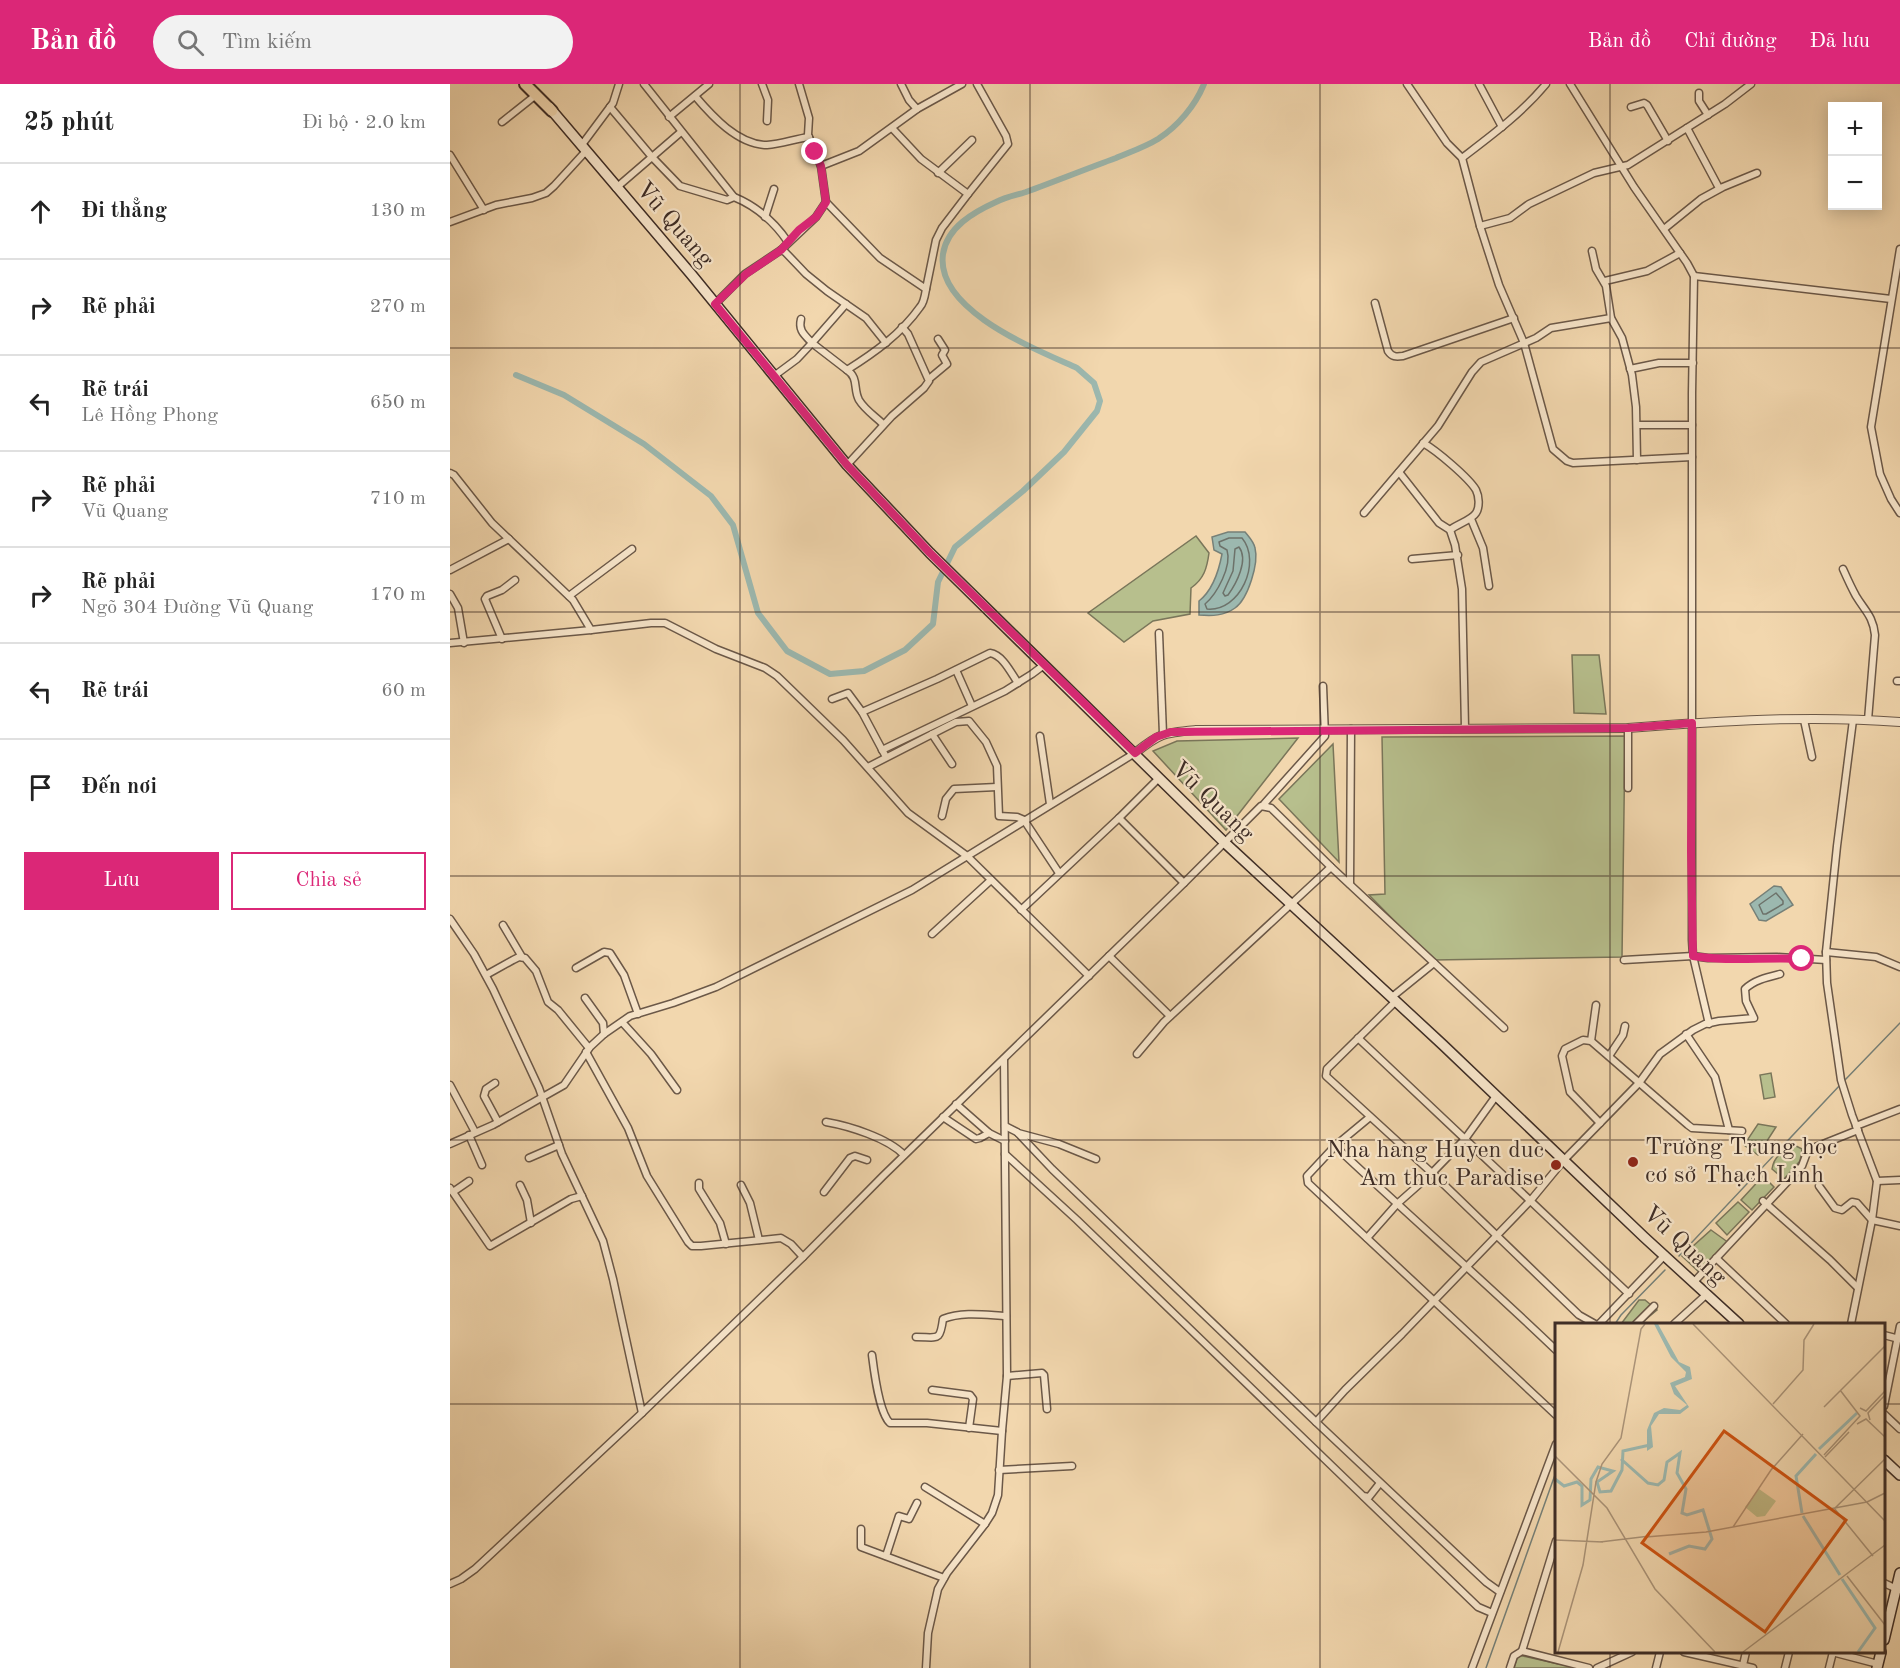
<!DOCTYPE html>
<html lang="vi">
<head>
<meta charset="utf-8">
<style>
	:root { --surface:#fff; --page:#f2f2f2; --text:#222; --muted:#767676; --line:#e0e0e0; --accent:#db2777 }
	body { margin:0; font-family:"Old Standard TT",serif; background:var(--page); color:var(--text) }
	.controls { position:absolute; right:18px; top:18px; display:grid; overflow:hidden; border-radius:0px; box-shadow:0 3px 15px #0003 }
	.controls button { width:54px; height:54px; display:grid; place-items:center; padding:0; border:0; border-bottom:2px solid var(--line); background:var(--surface); color:var(--text); font:30px sans-serif }
	.stop { position:absolute; width:18px; height:18px; margin:-14px; border:4px solid #db2777; border-radius:50%; background:#fff }
	.stop.end { background:#db2777; border-color:#fff; box-shadow:0 2px 6px #0008 }
	.list { margin:0; padding:0; list-style:none }
	h2 { display:flex; justify-content:space-between; align-items:center; height:78px; margin:0; padding:0 24px; font-size:26px }
	h2 small { font-size:20px; font-weight:400; color:var(--muted) }
	.list li { display:grid; grid-template-columns:39px 1fr auto; gap:18px; align-items:center; box-sizing:border-box; height:96px; padding:0 24px; border-top:2px solid var(--line) }
	.list b { display:block; font-size:22px; white-space:nowrap }
	.list p { margin:0; font-size:20px; white-space:nowrap; color:var(--muted) }
	.list em { font-size:20px; font-style:normal; color:var(--muted) }
	.actions { display:flex; gap:12px; padding:18px 24px }
	.actions a { flex:1; padding:14px 0; border:2px solid var(--accent); border-radius:0px; text-align:center; font-size:21px; color:var(--accent) }
	.actions .main { background:var(--accent); color:#fff }
	.icon { flex:none; width:33px; height:33px; fill:none; stroke:currentColor; stroke-width:2; stroke-linecap:round; stroke-linejoin:round }
	.map { position:relative; flex:none; width:1450px; height:1584px; overflow:hidden }
	header { display:flex; align-items:center; gap:36px; box-sizing:border-box; height:84px; padding:0 30px; background:var(--accent); color:#fff }
	header strong { font-size:28px }
	nav { display:flex; gap:33px; margin-inline-start:auto; font-size:21px }
	.search { width:420px; height:54px; background:var(--page); display:flex; align-items:center; gap:15px; box-sizing:border-box; padding:0 21px; border-radius:33px; color:var(--muted); font-size:22px }
	main { display:flex }
	aside { flex:1; background:var(--surface) }
	.map>svg:first-child { display:block }
</style>
</head>
<body>
<header>
<strong>Bản đồ</strong>
<div class="search"><svg class="icon" aria-label="search" viewBox="0 0 24 24"><circle cx="10" cy="10" r="6"/><path d="M15 15l6 6"/></svg>Tìm kiếm</div>
<nav><a>Bản đồ</a><a>Chỉ đường</a><a>Đã lưu</a></nav>
</header>
<main>
<aside>
<h2>25 phút<small>Đi bộ · 2.0 km</small></h2>
<ul class="list">
<li><svg class="icon" aria-label="ahead" viewBox="0 0 24 24"><path d="M12 20V5M6 11l6-6 6 6"/></svg><div><b>Đi thẳng</b></div><em>130 m</em></li>
<li><svg class="icon" aria-label="right" viewBox="0 0 24 24"><path d="M7 20v-9h11M14 6l5 5-5 5"/></svg><div><b>Rẽ phải</b></div><em>270 m</em></li>
<li><svg class="icon" aria-label="left" viewBox="0 0 24 24"><path d="M17 20v-9H6M10 6l-5 5 5 5"/></svg><div><b>Rẽ trái</b><p>Lê Hồng Phong</p></div><em>650 m</em></li>
<li><svg class="icon" aria-label="right" viewBox="0 0 24 24"><path d="M7 20v-9h11M14 6l5 5-5 5"/></svg><div><b>Rẽ phải</b><p>Vũ Quang</p></div><em>710 m</em></li>
<li><svg class="icon" aria-label="right" viewBox="0 0 24 24"><path d="M7 20v-9h11M14 6l5 5-5 5"/></svg><div><b>Rẽ phải</b><p>Ngõ 304 Đường Vũ Quang</p></div><em>170 m</em></li>
<li><svg class="icon" aria-label="left" viewBox="0 0 24 24"><path d="M17 20v-9H6M10 6l-5 5 5 5"/></svg><div><b>Rẽ trái</b></div><em>60 m</em></li>
<li><svg class="icon" aria-label="arrive" viewBox="0 0 24 24"><path d="M6 21V4h12l-3 4 3 4H6"/></svg><div><b>Đến nơi</b></div></li>
</ul>
<div class="actions"><a class="main">Lưu</a><a>Chia sẻ</a></div>
</aside>
<div class="map">
<svg width="1450" height="1584" viewBox="0 0 1450 1584">
	<rect width="100%" height="100%" fill="#f2d7ae"/>
	<filter id="stains"><feTurbulence type="fractalNoise" baseFrequency=".00333" numOctaves="4"/><feColorMatrix values="0 0 0 0 .2 0 0 0 0 .09 0 0 0 0 .02 0 0 0 .5 -.17"/></filter>
	<radialGradient id="worn" r=".72"><stop offset=".6" stop-color="#630" stop-opacity="0"/><stop offset="1" stop-color="#630" stop-opacity=".3"/></radialGradient>
	<g fill="#b7bf8d" stroke="#7a765a" stroke-width="1.5">
		<path d="M746,452l13,17c-2,15 -5,26 -18,35l-1,26 -37,7 -29,21 -36,-29z"/>
		<polygon points="1122,571 1149,571 1156,630 1124,629"/>
		<polygon points="1175,652 1172,873 983,876 919,811 935,810 932,653"/>
		<polygon points="848,654 776,746 703,667 727,657"/>
		<polygon points="883,660 889,778 829,715"/>
		<polygon points="1321,989 1325,1013 1314,1015 1310,991"/>
		<polygon points="1308,1040 1326,1043 1308,1071 1294,1061"/>
		<path d="M1344,1061l8,4 -2,12 -16,18 -12,-10c2,-13 11,-18 22,-24z"/>
		<polygon points="1313,1092 1324,1103 1302,1126 1291,1116"/>
		<polygon points="1288,1118 1299,1128 1277,1151 1266,1139"/>
		<polygon points="1261,1146 1279,1159 1251,1190 1232,1172"/>
		<polygon points="1189,1216 1195,1216 1207,1226 1190,1240 1171,1240"/>
		<polygon points="1068,1571 1108,1580 1110,1577 1139,1584 1064,1584"/>
	</g>
	<g fill="#9cb8af" stroke="#768078" stroke-width="1.5">
		<path d="M778,448h17c4,5 9,10 10,16 4,15 -7,51 -20,60 -11,8 -23,8 -36,7v-14c14,-11 20,-31 23,-47l-8,-4 -2,-13z"/>
		<polygon points="1324,802 1331,803 1343,821 1316,837 1309,836 1300,820"/>
	</g>
	<g fill="none" stroke-linecap="round" stroke-linejoin="round">
		<g stroke="#6d726a" stroke-width="1.5">
			<path d="M779,454h13c20,24 -2,74 -35,71l-2,-5c12,-10 27,-38 22,-54l-7,-4 -1,-4z"/>
			<path d="M789,463c10,13 -3,37 -11,48l-3,1 -2,-3 10,-22 2,-22z"/>
			<polygon points="1326,809 1333,817 1333,820 1316,830 1313,830 1309,821"/>
		</g>
		<g stroke="#768078" stroke-width="1.5">
			<polyline points="1394,997 1450,939"/>
			<polyline points="1229,1172 1391,1000"/>
			<polyline points="1165,1240 1171,1231 1215,1186"/>
			<polyline points="1036,1584 1106,1388"/>
		</g>
		<path stroke="#9cb8af" stroke-width="6" d="M66,291l48,20 80,49 67,52 22,29 25,88 29,38 43,23 34,-3 41,-21 28,-26 5,-42 17,-35 68,-56 41,-39 33,-41 3,-10 -6,-18 -17,-15c-42,-19 -142,-58 -134,-114 4,-27 31,-42 53,-52 10,-5 21,-7 30,-10 30,-11 60,-23 90,-34 14,-6 29,-11 42,-19 20,-13 37,-33 46,-55"/>
		<defs>
			<g id="minor">
				<polyline points="312,0 318,16 317,37"/>
				<polyline points="451,0 459,16 467,25"/>
				<polyline points="957,0 997,59 1012,74 1030,142 1049,201 1074,259 1103,365 1117,377 1123,379 1242,373"/>
				<polyline points="1029,0 1052,43"/>
				<polyline points="1120,0 1184,103 1237,179 1244,192 1242,309 1242,856 1243,872 1259,940"/>
				<polyline points="1249,9 1249,17 1258,31"/>
				<path d="M245,12c17,20 43,49 72,49 14,-1 28,-6 42,-8"/>
				<polyline points="160,23 202,73 230,102 277,116 284,113 194,0"/>
				<polyline points="1181,23 1194,19 1197,21 1218,57"/>
				<polyline points="219,33 259,0"/>
				<polyline points="52,38 86,11"/>
				<polyline points="442,44 471,75 518,110 558,60 556,52 527,0"/>
				<polyline points="1237,44 1269,104"/>
				<polyline points="131,62 163,19 169,0"/>
				<polyline points="0,71 34,126"/>
				<path d="M1012,74c30,-23 60,-45 84,-74"/>
				<polyline points="371,82 409,67 467,25 512,0"/>
				<polyline points="488,89 522,56"/>
				<polyline points="166,104 231,48"/>
				<path d="M284,113c22,9 41,26 54,45"/>
				<polyline points="315,133 324,105"/>
				<polyline points="0,138 46,121 82,114 96,109 104,102 136,67"/>
				<polyline points="1030,142 1060,134 1079,120 1144,89 1178,81 1275,20 1301,0"/>
				<polyline points="1214,145 1251,115 1273,103 1307,89"/>
				<polyline points="1450,165 1421,343 1430,390 1441,415 1450,429"/>
				<polyline points="331,166 335,168 356,190 377,207 416,234 436,259"/>
				<polyline points="1142,167 1146,185 1156,202 1161,234 1172,254 1182,291 1186,323 1187,376"/>
				<polyline points="1244,192 1441,215"/>
				<polyline points="1155,197 1197,187 1230,169"/>
				<polyline points="476,205 486,156 492,144 518,110"/>
				<path d="M925,219l13,48c4,6 8,6 15,5l111,-38"/>
				<polyline points="265,220 295,190 331,166 366,133 376,118"/>
				<path d="M351,235c-3,12 4,16 11,24l34,-39"/>
				<polyline points="1180,285 1209,279 1243,279"/>
				<path d="M397,286c12,8 6,19 12,30 6,10 16,16 24,24"/>
				<path d="M324,292l23,-17 15,-16 35,27c27,-17 54,-36 73,-63 4,-4 5,-12 6,-18l-46,-31 -54,-56 -5,-36 -13,-31 1,-17 -10,-34"/>
				<polyline points="479,295 497,280 492,271 495,266 488,255"/>
				<polyline points="1187,341 1242,341"/>
				<path d="M973,359c13,7 46,35 53,47 3,6 4,17 0,23 -4,7 -19,11 -26,17"/>
				<polyline points="397,381 442,332 474,304 479,297 458,250 452,243"/>
				<polyline points="949,388 989,439 1000,446 1005,461 1012,505 1015,644"/>
				<polyline points="0,389 4,391 42,439 123,516 141,546"/>
				<polyline points="914,429 988,342 1022,288 1031,278 1086,254 1101,244 1161,234"/>
				<polyline points="1021,435 1033,464 1039,502"/>
				<polyline points="962,475 1008,471"/>
				<path d="M1393,485c4,9 8,18 13,27 9,15 17,20 19,39l-7,85"/>
				<polyline points="0,486 59,455"/>
				<polyline points="0,510 8,524 14,559"/>
				<polyline points="119,512 182,465"/>
				<polyline points="709,549 713,650"/>
				<polyline points="52,555 35,515 37,512 52,506 65,496"/>
				<polyline points="0,559 141,546 201,539 215,539 266,565 315,584 327,592 393,656 458,729 517,772 639,892"/>
				<polyline points="506,586 522,622"/>
				<polyline points="1447,597 1450,597"/>
				<polyline points="382,615 398,609 412,628"/>
				<polyline points="1354,636 1362,673"/>
				<polyline points="482,650 502,680"/>
				<polyline points="590,652 600,720"/>
				<polyline points="432,666 555,607 582,590 594,581"/>
				<path d="M436,673l-24,-45 75,-33 53,-26c13,2 21,20 28,30"/>
				<polyline points="418,683 494,644 506,638 519,637 536,658 547,682 549,732 567,733 574,736 609,789"/>
				<polyline points="1178,704 1178,644"/>
				<polyline points="816,722 814,720 875,652 873,602"/>
				<polyline points="492,732 496,715 504,705 547,703"/>
				<polyline points="669,734 734,799"/>
				<polyline points="900,800 901,645"/>
				<polyline points="571,826 669,734 709,694"/>
				<polyline points="0,835 24,870 43,905 89,1004 112,1070 153,1157 163,1195 192,1329"/>
				<polyline points="53,841 72,873"/>
				<polyline points="482,850 541,796"/>
				<polyline points="1376,868 1426,873 1450,883"/>
				<polyline points="659,872 720,932"/>
				<polyline points="1174,876 1243,872 1258,874 1327,873 1376,876"/>
				<polyline points="126,884 154,868 160,869 174,891 188,930"/>
				<polyline points="36,891 63,876 69,873 75,874 86,887 98,918 108,926 139,964"/>
				<polyline points="942,913 984,879"/>
				<polyline points="135,914 153,939 154,950"/>
				<polyline points="946,917 877,985 876,992 982,1089 1129,1231 1145,1240"/>
				<polyline points="172,938 201,970 227,1006"/>
				<polyline points="1236,950 1265,993 1279,1046"/>
				<polyline points="908,954 1179,1210"/>
				<polyline points="1141,957 1146,921"/>
				<polyline points="136,968 178,1044 197,1092 238,1158 242,1162 251,1162 331,1154 341,1160 353,1173"/>
				<polyline points="687,970 714,938 881,783"/>
				<polyline points="1159,972 1173,951 1175,942"/>
				<polyline points="45,999 36,1005 34,1012 48,1038"/>
				<polyline points="0,1001 25,1048"/>
				<polyline points="506,1020 539,1049 555,1057"/>
				<polyline points="493,1033 526,1055 530,1054 539,1049"/>
				<polyline points="920,1033 885,1062 857,1092 858,1099 1106,1331"/>
				<path d="M376,1038c23,4 62,16 78,33"/>
				<polyline points="1150,1039 1120,1008 1112,972 1115,965 1133,956 1141,957 1238,1041 1242,1044 1292,1047"/>
				<polyline points="555,1042 567,1048 602,1085 866,1338 1036,1498 1050,1508"/>
				<polyline points="1406,1042 1450,1025"/>
				<polyline points="568,1049 609,1060 646,1075"/>
				<polyline points="19,1051 32,1081"/>
				<polyline points="0,1060 43,1041 114,1001 140,963 154,950 180,932 223,919 266,903 462,806 685,669"/>
				<path d="M885,1062c73,69 149,135 221,204"/>
				<polyline points="555,1070 627,1136 913,1412 919,1413 930,1399"/>
				<polyline points="79,1074 109,1061"/>
				<polyline points="1427,1097 1450,1096"/>
				<polyline points="249,1099 249,1105 270,1139 276,1160"/>
				<polyline points="70,1101 77,1116 81,1139"/>
				<polyline points="291,1101 300,1119 309,1156"/>
				<polyline points="1369,1102 1385,1124 1392,1126 1402,1118 1407,1119 1422,1136 1450,1142"/>
				<polyline points="0,1104 40,1162 121,1115 132,1112"/>
				<polyline points="3,1108 19,1097"/>
				<polyline points="374,1108 400,1074 405,1072 417,1076"/>
				<polyline points="1313,1117 1380,1176 1407,1203"/>
				<polyline points="917,1154 947,1120 982,1089 1015,1055 1046,1012"/>
				<polyline points="1266,1174 1336,1240"/>
				<polyline points="1244,1198 1352,1082 1358,1066 1408,1046"/>
				<polyline points="1149,1240 1215,1171"/>
				<polyline points="1186,1240 1204,1222"/>
				<polyline points="1224,1240 1257,1210"/>
				<polyline points="1401,1240 1422,1136 1427,1097 1402,1031 1391,996 1377,899 1376,868 1387,762 1403,636"/>
				<polyline points="1434,1251 1449,1255"/>
				<path d="M466,1253c22,0 24,5 27,-18 20,-8 43,-4 63,-3"/>
				<path d="M422,1271c2,16 7,58 18,68h37l75,8"/>
				<polyline points="557,1292 592,1289 594,1291 597,1325"/>
				<polyline points="482,1306 520,1311 523,1315 519,1344"/>
				<polyline points="1434,1322 1450,1242"/>
				<polyline points="1434,1330 1450,1345"/>
				<path d="M866,1338l29,-32 57,-56 129,-134 33,-40 75,-77 21,-29 33,-24 12,-6 14,-3 35,-3 -8,-17 -1,-12c9,-9 23,-12 35,-15"/>
				<polyline points="549,1386 622,1382"/>
				<polyline points="475,1403 535,1440"/>
				<polyline points="914,1413 1028,1523 1042,1529"/>
				<polyline points="411,1445 411,1463 494,1494"/>
				<polyline points="436,1472 449,1432 459,1435 467,1419"/>
				<polyline points="1434,1499 1449,1506"/>
				<polyline points="0,1500 11,1495 25,1485 192,1329 353,1173 433,1092 734,799 811,722 821,724 881,783 1054,944"/>
				<polyline points="1072,1567 1106,1457"/>
				<polyline points="1234,1568 1303,1584"/>
				<polyline points="1382,1568 1428,1580"/>
				<polyline points="1293,1581 1296,1568"/>
				<polyline points="476,1584 478,1549 488,1505 497,1489 535,1440 542,1429 548,1411 552,1347 557,1292 554,975"/>
				<polyline points="1022,1584 1106,1360"/>
				<polyline points="1060,1584 1064,1572 1072,1567 1139,1584"/>
				<polyline points="1147,1584 1182,1568"/>
				<polyline points="1206,1584 1210,1568"/>
				<polyline points="1335,1584 1339,1568"/>
				<polyline points="1379,1584 1383,1568"/>
			</g>
			<path id="tertiary" d="M685,669c25,-20 28,-20 61,-23l432,-2c90,-7 182,-13 272,-6"/>
			<g id="secondary">
				<polyline points="99,23 241,190 397,381 480,469 774,758 993,961 1194,1153 1289,1240"/>
				<polyline points="1434,1376 1450,1391"/>
				<polyline points="1434,1556 1450,1489"/>
				<polyline points="1427,1584 1431,1568"/>
			</g>
			<polyline id="trunk" points="75,0 102,27"/>
		</defs>
		<use href="#minor" stroke="#6b5848" stroke-width="9"/>
		<use href="#tertiary" stroke="#6b5848" stroke-width="10"/>
		<use href="#secondary" stroke="#3e2d26" stroke-width="12"/>
		<use href="#trunk" stroke="#3e2d26" stroke-width="14"/>
		<use href="#minor" stroke="#f7e5ca" stroke-width="6"/>
		<use href="#tertiary" stroke="#f7e5ca" stroke-width="8"/>
		<use href="#secondary" stroke="#f7e5ca" stroke-width="9"/>
		<use href="#trunk" stroke="#f2d7ae" stroke-width="10"/>
	</g>
	<g fill="none" stroke-linecap="round" stroke-linejoin="round">
		<path stroke="#db2777" stroke-width="8" d="M365,68l6,14 5,36 -10,15 -17,13 -18,20 -35,24 -31,30 132,161 83,88 205,200 21,-16 15,-5 457,-4 64,-5 -1,128 2,105c35,6 73,1 109,3"/>
	</g>
	<path fill="none" stroke="#3e2d26" stroke-width="1.5" stroke-opacity="0.55" d="M290,0v1584M580,0v1584M870,0v1584M1160,0v1240M0,264h1450M0,528h1450M0,792h1450M0,1056h1450M0,1320h1106M1434,1320h16M1160,1568v16"/>
	<g fill="#8f2418" stroke="#f7e5ca" stroke-width="2">
		<circle cx="1183" cy="1078" r="6"/>
		<circle cx="1106" cy="1081" r="6"/>
	</g>
	<g text-anchor="middle" dominant-baseline="central" stroke-width="4.5" stroke-linejoin="round" paint-order="stroke">
		<g font-size="24" fill="#3e2d26" stroke="#f7e5ca">
			<text transform="translate(224 141) rotate(49)">Vũ Quang</text>
			<text transform="translate(762 718) rotate(44)">Vũ Quang</text>
			<text transform="translate(1234 1162) rotate(43)">Vũ Quang</text>
		</g>
		<g font-size="24" fill="#3e2d26" stroke="#f7e5ca" text-anchor="start">
			<text x="1195" y="1064">Trường Trung học<tspan x="1195" dy="28">cơ sở Thạch Linh</tspan></text>
			<text x="1094" y="1067" text-anchor="end">Nha hang Huyen duc<tspan x="1094" dy="28">Am thuc Paradise</tspan></text>
		</g>
	</g>
	<g transform="translate(1105 1239)">
		<rect width="330" height="330" fill="#f2d7ae"/>
		<path d="M204,166l17,12 -11,15 -8,1 -12,-10z" fill="#b7bf8d"/>
		<path d="M99,1h4l21,38 11,5 2,12 -17,7 14,21 -9,7h-21l-8,12 2,21 -6,4v-21l7,-17 10,-5 16,2 7,-5 -13,-11 -4,-11 15,-6 1,-5 -15,-15z" fill="#9cb8af"/>
		<path fill="none" stroke="#9cb8af" stroke-width="3" d="M264,126l38,-36M66,136l27,24 10,2 6,-5 3,-18 13,-9 -3,20 9,16 -4,24 5,2 16,-5 9,29 -7,10 -16,-3 -20,8M0,156l9,7 13,-4 5,4v19l8,-5 1,-21 7,-12 15,4 -16,11 3,10 11,-1 11,-21 1,-19 27,-6M247,190l-6,-37 20,-22M248,193l37,59M287,256l33,49 -17,24"/>
		<path fill="none" stroke="#aa9378" stroke-width="1.5" d="M138,1l192,197M218,81l30,-34 1,-30 10,-16M269,84l61,-61M305,85l6,3 19,-20M315,97l-2,-7 17,-18M302,101l9,-5 19,18M269,132l36,-39 -20,-26M0,133l52,52 48,81 60,63M270,134l24,-25M312,179l18,-9M279,185l39,48M280,185l50,-49M178,204l38,-57 32,-36M91,214l60,-5 161,-30M0,217l48,2M45,219l50,-6M292,253l38,49M3,329l25,-87 13,-83 6,-18 19,-26 20,-109 4,-5M188,329l142,-107"/>
		<path fill="#ce5210" fill-opacity="0.15" stroke="#ce5210" stroke-width="3" d="M169,108l122,89 -81,112 -123,-89z"/>
		<rect width="330" height="330" fill="none" stroke="#3e2d26" stroke-width="3"/>
	</g>
	<rect width="100%" height="100%" filter="url(#stains)"/>
	<rect width="100%" height="100%" fill="url(#worn)"/>
</svg>
<div class="controls">
<button>+</button>
<button>−</button>
</div>
<div class="stop" style="left:1352px;top:875px"></div>
<div class="stop end" style="left:365px;top:68px"></div>
</div>
</main>
</body>
</html>
